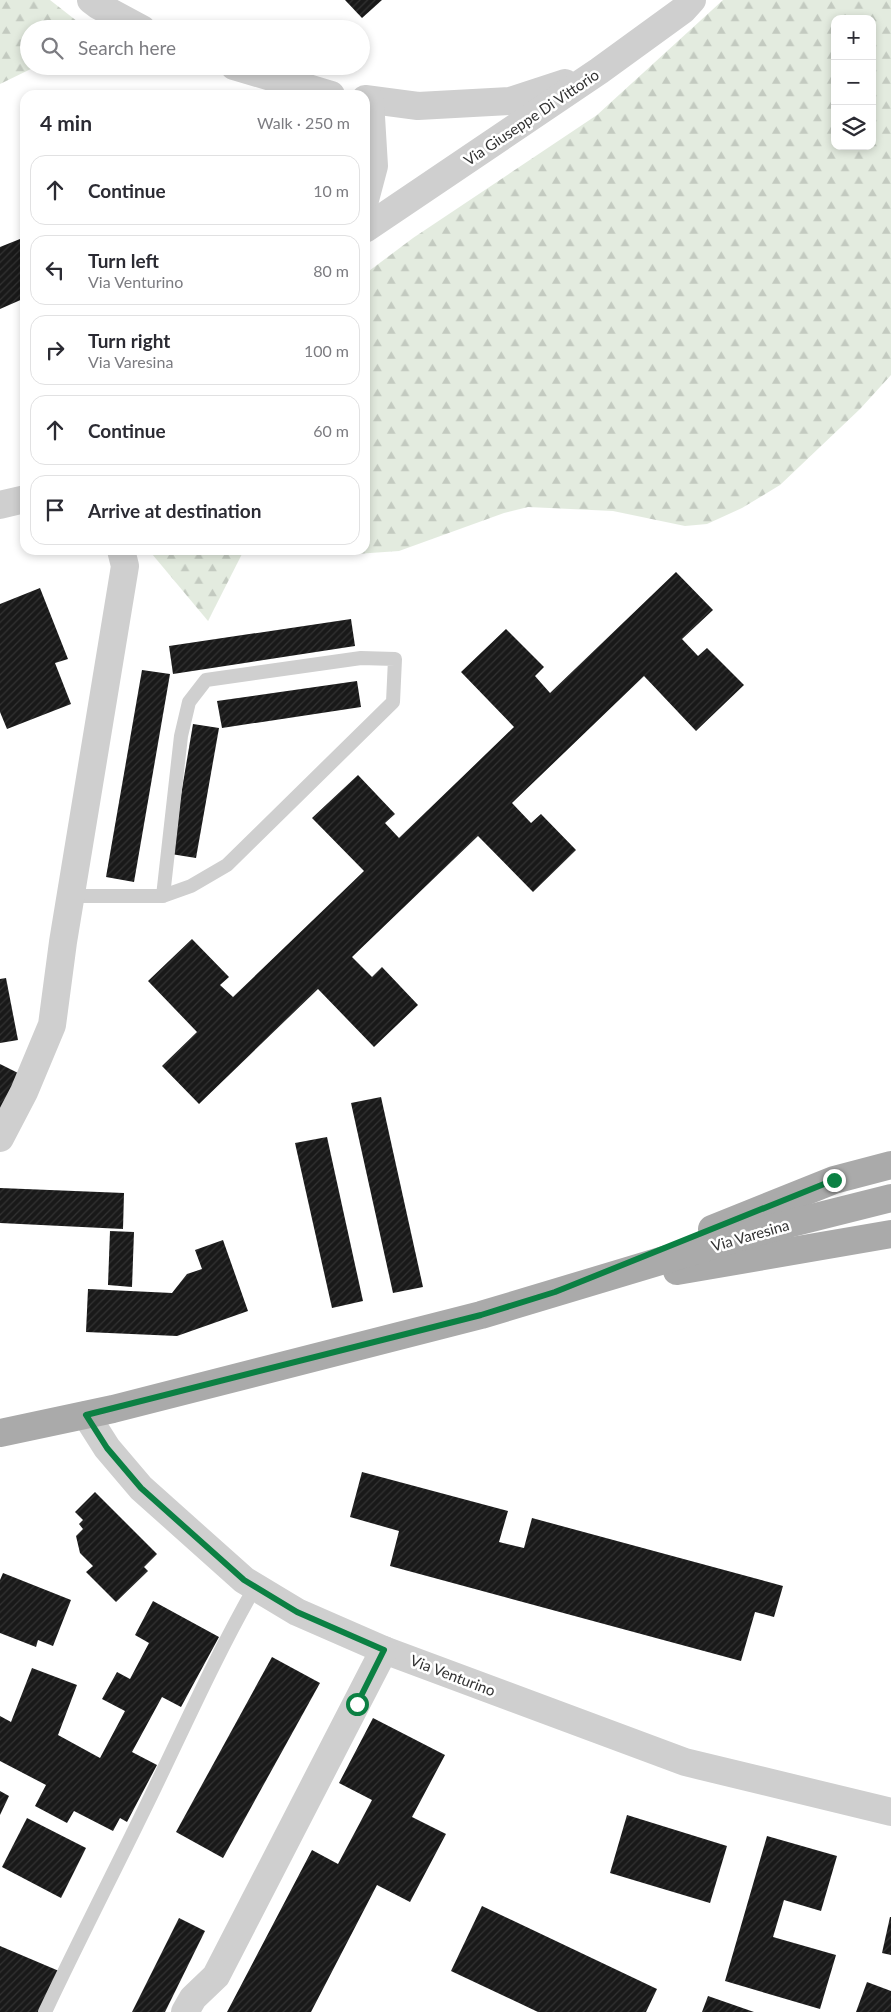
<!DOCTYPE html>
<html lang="en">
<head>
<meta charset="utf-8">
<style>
	:root { --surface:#fff; --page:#f2f2f3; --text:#2b2b33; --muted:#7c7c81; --line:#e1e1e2 }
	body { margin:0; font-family:Lato,sans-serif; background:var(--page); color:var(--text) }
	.controls { position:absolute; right:15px; top:15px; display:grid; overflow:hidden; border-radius:10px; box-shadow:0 2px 8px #0003 }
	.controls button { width:45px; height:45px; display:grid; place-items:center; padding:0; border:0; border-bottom:1px solid var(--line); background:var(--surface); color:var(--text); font:25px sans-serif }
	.stop { position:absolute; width:15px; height:15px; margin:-11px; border:4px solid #0b8043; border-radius:50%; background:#fff }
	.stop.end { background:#0b8043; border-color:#fff; box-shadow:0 1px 5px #0008 }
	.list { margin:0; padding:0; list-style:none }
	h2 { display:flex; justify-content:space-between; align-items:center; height:65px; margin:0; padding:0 20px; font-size:21px }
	h2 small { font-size:16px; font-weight:400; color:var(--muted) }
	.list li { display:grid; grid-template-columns:32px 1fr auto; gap:15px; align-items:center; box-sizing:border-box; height:70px; margin:0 10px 10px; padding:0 10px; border:1px solid var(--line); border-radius:15px }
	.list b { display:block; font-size:19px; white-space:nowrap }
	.list p { margin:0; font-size:16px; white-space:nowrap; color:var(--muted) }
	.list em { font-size:16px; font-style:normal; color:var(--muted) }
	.icon { flex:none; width:28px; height:28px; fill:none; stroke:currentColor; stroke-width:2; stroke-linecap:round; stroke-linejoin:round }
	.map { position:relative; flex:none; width:891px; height:2012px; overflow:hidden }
	.search { position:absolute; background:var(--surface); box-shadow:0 2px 8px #0003; left:20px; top:20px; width:350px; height:55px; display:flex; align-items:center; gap:12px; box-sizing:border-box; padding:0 18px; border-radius:28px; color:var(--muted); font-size:19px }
	.panel { position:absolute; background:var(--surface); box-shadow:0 2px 8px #0003; left:20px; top:90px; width:350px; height:465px; border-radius:15px }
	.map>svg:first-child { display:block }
</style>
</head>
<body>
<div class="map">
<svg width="891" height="2012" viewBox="0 0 891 2012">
	<defs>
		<pattern id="forest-firs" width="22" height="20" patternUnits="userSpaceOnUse" patternTransform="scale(1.25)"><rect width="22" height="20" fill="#e3ebdf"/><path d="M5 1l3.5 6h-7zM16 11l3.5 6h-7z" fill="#c3cac0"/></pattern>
		<pattern id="building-hatch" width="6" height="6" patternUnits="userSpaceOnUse" patternTransform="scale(1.25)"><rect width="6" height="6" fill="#191919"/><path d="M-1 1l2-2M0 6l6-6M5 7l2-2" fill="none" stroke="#323232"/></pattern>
	</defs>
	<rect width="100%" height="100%" fill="#fff"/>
	<g fill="url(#forest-firs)" fill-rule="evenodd">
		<polygon points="0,0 50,0 87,29 29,29 29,66 37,66 0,84"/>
		<path d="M723,0h168v375l-31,34 -80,76 -38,23 -35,16 -22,2 -72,-15 -85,-4 -24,6 -105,38 -43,3 -8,-4h17v-276l48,-36 184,-123zM835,19h37v127h-37z"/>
		<polygon points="155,550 244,550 208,621 152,554"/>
	</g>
	<g fill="url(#building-hatch)">
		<polygon points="345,0 382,0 362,18"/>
		<polygon points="25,237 25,298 0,309 0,247"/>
		<polygon points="676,572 713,610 682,639 698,656 707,648 744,685 696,731 644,676 512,803 531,823 541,814 576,850 533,892 478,836 352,957 372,977 382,967 418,1005 374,1047 318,989 199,1104 162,1066 197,1032 148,981 192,939 229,977 220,985 233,997 364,871 312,818 358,775 395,814 385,823 399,838 514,727 461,672 506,629 544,667 535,676 550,693"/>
		<polygon points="40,588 68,659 55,663 71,704 7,729 0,712 0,604"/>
		<polygon points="351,619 355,646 173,674 169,646"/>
		<polygon points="142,670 170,674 134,882 106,877"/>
		<polygon points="357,681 361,707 222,728 217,701"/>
		<polygon points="193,724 219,728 196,858 171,854"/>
		<polygon points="6,978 18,1040 0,1043 0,979"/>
		<polygon points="0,1064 22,1075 0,1115"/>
		<polygon points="381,1097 423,1287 393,1293 351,1103"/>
		<polygon points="327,1137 363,1301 332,1308 295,1143"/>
		<polygon points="0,1188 124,1193 123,1229 0,1223"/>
		<polygon points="110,1231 134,1232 132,1287 108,1285"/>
		<polygon points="223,1240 248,1311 177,1336 86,1332 88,1289 172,1293 187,1274 202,1269 195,1250"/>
		<polygon points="362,1472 508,1511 499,1542 524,1548 532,1518 783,1586 774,1617 755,1612 741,1661 390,1566 399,1531 350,1517"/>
		<polygon points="95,1492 157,1554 144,1567 148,1571 116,1602 86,1572 93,1566 80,1553 76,1536 83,1529 79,1524 83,1520 75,1512"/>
		<polygon points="3,1573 71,1600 53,1646 38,1640 36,1647 0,1633 0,1580"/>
		<polygon points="153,1601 219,1637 181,1707 162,1697 132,1752 157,1765 127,1822 120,1818 113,1831 74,1811 67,1823 35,1806 46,1785 0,1761 0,1716 11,1722 32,1668 77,1685 58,1735 100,1758 125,1711 102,1699 117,1672 130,1679 149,1643 135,1635"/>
		<polygon points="272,1657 320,1683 223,1858 176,1832"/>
		<polygon points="373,1718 445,1755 412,1817 446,1834 410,1902 377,1885 311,2012 227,2012 312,1850 338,1864 372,1800 339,1783"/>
		<polygon points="0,1791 9,1796 0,1815"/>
		<polygon points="627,1815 727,1846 710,1903 610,1873"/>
		<polygon points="27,1818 86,1848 61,1898 2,1867"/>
		<polygon points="767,1836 837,1856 821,1911 784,1900 773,1937 836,1955 820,2009 725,1981"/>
		<polygon points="482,1906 657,1989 646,2012 538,2012 451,1971"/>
		<polygon points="890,1917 891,1917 891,1955 882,1953"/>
		<polygon points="179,1918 205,1931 165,2012 132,2012"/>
		<polygon points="0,1946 59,1971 42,2012 0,2012"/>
		<polygon points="867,1982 891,1991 891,2012 856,2012"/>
		<polygon points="708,1996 754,2012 702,2012"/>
	</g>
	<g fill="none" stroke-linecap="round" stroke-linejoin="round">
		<g stroke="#cfcfcf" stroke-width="14">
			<polyline points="71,896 163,896 191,886 227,865 393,702 395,659 361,658 206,680 189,702 181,736 163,896"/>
			<path d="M45,2012c33,-70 68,-138 102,-208 35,-72 68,-147 108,-217"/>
		</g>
		<g stroke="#cfcfcf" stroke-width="28">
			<polyline points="91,0 99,6 142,29"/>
			<polyline points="234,66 331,95"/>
			<polyline points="365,99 418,106 510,101 565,83"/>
			<polyline points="365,200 374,166 370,100"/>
			<polyline points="365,229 599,71 683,10 692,0"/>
			<polyline points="0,505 25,499"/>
			<polyline points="0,1138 24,1092 52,1025 63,942 125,566 121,550"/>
			<polyline points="86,1415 107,1448 141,1488 244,1580 297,1612 384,1650 685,1762 891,1812"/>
			<polyline points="185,2012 193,1998 216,1976 384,1650"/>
		</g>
		<g stroke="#aaa" stroke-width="28">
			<polyline points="712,1229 834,1180 891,1165"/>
			<polyline points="677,1271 891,1234"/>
			<polyline points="0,1433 113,1409 481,1315 764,1230 891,1198"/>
		</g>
	</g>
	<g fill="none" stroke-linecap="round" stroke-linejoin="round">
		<polyline stroke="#0b8043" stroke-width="6" points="357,1704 384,1650 297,1612 244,1580 141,1488 107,1448 86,1415 481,1315 555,1292 834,1180"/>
	</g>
	<g text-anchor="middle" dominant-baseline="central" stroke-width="5" stroke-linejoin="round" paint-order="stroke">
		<g font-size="15" fill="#323232" stroke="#fff">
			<text transform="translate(531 117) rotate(-34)">Via Giuseppe Di Vittorio</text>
			<text transform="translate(750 1235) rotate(-16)">Via Varesina</text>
			<text transform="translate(453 1675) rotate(21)">Via Venturino</text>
		</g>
	</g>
</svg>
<div class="controls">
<button>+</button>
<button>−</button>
<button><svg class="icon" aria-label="layers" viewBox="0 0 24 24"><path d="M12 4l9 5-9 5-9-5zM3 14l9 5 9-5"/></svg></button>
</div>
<div class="stop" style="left:357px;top:1704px"></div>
<div class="stop end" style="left:834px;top:1180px"></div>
<div class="search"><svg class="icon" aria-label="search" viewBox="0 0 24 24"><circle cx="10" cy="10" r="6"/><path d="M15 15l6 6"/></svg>Search here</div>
<section class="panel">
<h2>4 min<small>Walk · 250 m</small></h2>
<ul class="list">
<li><svg class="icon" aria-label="ahead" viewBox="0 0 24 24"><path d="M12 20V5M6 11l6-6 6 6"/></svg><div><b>Continue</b></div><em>10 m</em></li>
<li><svg class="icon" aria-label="left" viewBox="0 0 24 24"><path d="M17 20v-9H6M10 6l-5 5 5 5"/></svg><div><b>Turn left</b><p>Via Venturino</p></div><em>80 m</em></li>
<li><svg class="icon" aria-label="right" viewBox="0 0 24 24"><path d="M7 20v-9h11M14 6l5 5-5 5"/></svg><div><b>Turn right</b><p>Via Varesina</p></div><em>100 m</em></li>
<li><svg class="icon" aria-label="ahead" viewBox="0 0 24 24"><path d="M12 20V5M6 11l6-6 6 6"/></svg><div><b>Continue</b></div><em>60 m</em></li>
<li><svg class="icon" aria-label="arrive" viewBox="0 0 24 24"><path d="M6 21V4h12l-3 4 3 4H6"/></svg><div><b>Arrive at destination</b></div></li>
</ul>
</section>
</div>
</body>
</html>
